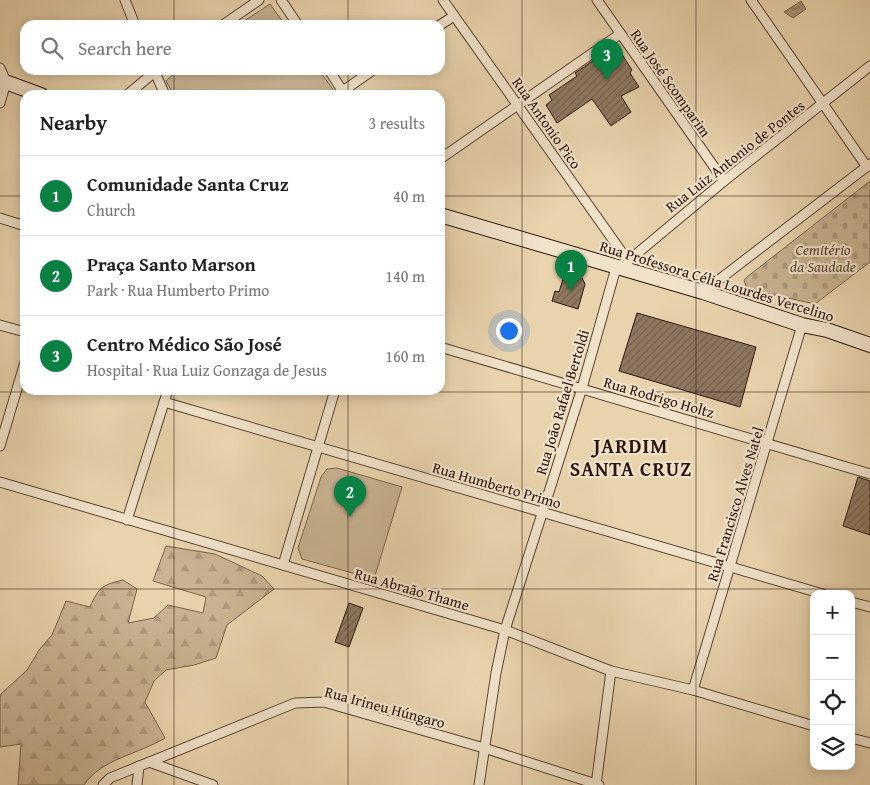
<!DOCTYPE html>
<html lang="en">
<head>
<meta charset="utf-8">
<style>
	:root { --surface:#fff; --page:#f6f6f6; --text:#222; --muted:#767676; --line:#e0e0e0; --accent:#0b8043 }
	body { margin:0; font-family:"Gentium Book Plus",serif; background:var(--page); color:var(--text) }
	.controls { position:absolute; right:15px; bottom:15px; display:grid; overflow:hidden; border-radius:10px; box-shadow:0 2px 12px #0003 }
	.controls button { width:45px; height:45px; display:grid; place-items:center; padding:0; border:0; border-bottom:1px solid var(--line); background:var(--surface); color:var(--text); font:25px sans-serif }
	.you { position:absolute; left:508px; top:330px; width:18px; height:18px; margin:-12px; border:4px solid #fff; border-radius:50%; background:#1a73e8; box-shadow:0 0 0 8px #1a73e833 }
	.badge { display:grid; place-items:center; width:32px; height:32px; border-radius:50%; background:var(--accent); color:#fff; font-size:16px; font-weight:700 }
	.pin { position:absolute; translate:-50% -41px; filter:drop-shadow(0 1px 2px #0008) }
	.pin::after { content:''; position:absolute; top:26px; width:18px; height:15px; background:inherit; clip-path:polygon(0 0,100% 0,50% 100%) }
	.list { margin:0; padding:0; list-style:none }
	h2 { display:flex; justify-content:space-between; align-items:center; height:65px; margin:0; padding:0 20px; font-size:21px }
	h2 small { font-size:16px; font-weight:400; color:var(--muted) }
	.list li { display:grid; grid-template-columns:32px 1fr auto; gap:15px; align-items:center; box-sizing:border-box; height:80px; padding:0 20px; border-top:1px solid var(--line) }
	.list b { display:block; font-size:19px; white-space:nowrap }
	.list p { margin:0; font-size:16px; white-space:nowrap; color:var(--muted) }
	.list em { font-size:16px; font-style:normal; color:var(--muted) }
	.icon { flex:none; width:28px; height:28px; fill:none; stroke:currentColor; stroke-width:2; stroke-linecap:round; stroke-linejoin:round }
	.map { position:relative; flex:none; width:870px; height:785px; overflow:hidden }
	.search { position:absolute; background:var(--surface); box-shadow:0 2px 12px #0003; left:20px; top:20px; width:425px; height:55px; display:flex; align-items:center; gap:12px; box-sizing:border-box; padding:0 18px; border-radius:15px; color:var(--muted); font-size:19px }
	.panel { position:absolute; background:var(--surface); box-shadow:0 2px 12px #0003; left:20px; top:90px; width:425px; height:305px; border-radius:15px }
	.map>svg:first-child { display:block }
</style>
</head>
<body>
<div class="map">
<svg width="870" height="785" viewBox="0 0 870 785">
	<defs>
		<pattern id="forest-firs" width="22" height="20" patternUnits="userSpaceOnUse" patternTransform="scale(1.25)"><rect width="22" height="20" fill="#c9b392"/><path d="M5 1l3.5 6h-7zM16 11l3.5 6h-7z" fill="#ad997d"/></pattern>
		<pattern id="cemetery-stones" width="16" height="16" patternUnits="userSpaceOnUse" patternTransform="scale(1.25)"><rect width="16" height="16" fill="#c9b392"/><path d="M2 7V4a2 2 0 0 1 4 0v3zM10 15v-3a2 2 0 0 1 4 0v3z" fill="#ad997d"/></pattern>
		<pattern id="water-waves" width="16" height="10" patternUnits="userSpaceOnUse" patternTransform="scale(1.25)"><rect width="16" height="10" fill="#a99276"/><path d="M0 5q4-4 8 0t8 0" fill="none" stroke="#8a765f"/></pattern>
		<pattern id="building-hatch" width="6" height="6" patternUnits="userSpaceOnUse" patternTransform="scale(1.25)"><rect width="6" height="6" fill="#8e7860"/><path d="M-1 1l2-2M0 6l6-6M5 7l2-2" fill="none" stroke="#74614e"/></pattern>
	</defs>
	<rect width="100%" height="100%" fill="#e9d3ad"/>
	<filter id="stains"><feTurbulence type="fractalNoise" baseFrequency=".004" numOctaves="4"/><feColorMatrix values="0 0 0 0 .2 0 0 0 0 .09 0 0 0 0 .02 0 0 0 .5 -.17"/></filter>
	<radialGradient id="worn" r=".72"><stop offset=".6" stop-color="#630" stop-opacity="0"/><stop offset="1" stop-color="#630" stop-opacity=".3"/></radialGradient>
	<path fill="url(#forest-firs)" stroke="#7a644f" d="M166,546l49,8 47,22 12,13 -47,36 -11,33 -22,7 -28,5 -12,11 -9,21 20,36c-26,16 -64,21 -81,47h-66l3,-41 -21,3v-49l1,-4 26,-24 12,-20 13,-15 14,-34 24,6c9,-20 12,-22 33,-27l14,9 -9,34 26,-5 14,-13 35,8 3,-16 -53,-16z"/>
	<polygon fill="url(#cemetery-stones)" stroke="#7a644f" points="870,181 870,262 815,304 747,289 744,280 747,277"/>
	<g fill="#c9b392" stroke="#7a644f">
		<polygon points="270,4 285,25 238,25"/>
		<polygon points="178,70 319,70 337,95 174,95 166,81"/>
		<polygon points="337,468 402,487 374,579 302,559 298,548 321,477 327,469"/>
	</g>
	<polygon fill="url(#water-waves)" stroke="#77604c" points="801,1 806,9 793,18 784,12"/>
	<g fill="url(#building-hatch)" stroke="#2c150c">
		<polygon points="616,45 632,70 630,73 639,87 621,96 631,112 611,126 592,99 557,123 546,105 552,100 549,95 577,76 575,73"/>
		<polygon points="571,273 581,276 585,284 578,309 552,301 555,291 559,292 564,276"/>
		<polygon points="637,313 756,347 740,407 619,371"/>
		<polygon points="858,477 870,481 870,535 843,526"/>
		<polygon points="349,603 363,608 349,647 335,642"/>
	</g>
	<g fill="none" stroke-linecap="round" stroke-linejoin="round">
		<defs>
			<g id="minor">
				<polyline points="125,0 135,25"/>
				<polyline points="281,0 298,25"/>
				<polyline points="443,0 628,261"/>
				<polyline points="597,0 724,181"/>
				<polyline points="751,0 867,167"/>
				<polyline points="223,25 259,0"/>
				<polyline points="440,25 454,16"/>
				<polyline points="0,68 6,82 0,103"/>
				<polyline points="154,70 165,95"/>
				<polyline points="329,70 345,95"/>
				<polyline points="343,91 373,70"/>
				<polyline points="127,95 157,70"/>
				<polyline points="440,159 620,34"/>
				<polyline points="0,218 25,226"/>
				<polyline points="703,292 870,164"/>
				<polyline points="0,325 25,332"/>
				<polyline points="440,347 870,474"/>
				<polyline points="164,402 823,594"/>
				<polyline points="0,446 25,362"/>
				<polyline points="0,482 505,630 611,671 693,690 814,726"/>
				<polyline points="127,520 168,390"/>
				<polyline points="283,565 335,390"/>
				<polyline points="851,602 870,607"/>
				<polyline points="693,690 802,325"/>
				<polyline points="851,738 870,743"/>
				<polyline points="149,762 213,785"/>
				<polyline points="103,785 110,778 295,703 324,702 484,748 599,785"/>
				<polyline points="137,785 139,766"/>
				<polyline points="479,785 496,673 505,630 582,388 616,268 628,261 724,181 870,66"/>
				<polyline points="596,785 611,671"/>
			</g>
			<g id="secondary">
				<polyline points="0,80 41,95"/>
				<polyline points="440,215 703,292 802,325 827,330 870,345"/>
			</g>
		</defs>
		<use href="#minor" stroke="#5b4434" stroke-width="11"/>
		<use href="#secondary" stroke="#2c150c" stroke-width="16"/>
		<use href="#minor" stroke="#f1e2ca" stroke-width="9"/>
		<use href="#secondary" stroke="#f1e2ca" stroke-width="14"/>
	</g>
	<path fill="none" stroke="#2c150c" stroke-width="1" stroke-opacity="0.55" d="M174,0v25M348,0v25M522,0v785M696,0v785M174,70v25M348,70v25M0,196h25M440,196h430M174,390v395M348,390v395M0,392h870M0,589h870"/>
	<g text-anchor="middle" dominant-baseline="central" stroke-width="4.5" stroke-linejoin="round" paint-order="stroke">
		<g font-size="15" fill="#2c150c" stroke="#f1e2ca">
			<text transform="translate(671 83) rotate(55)">Rua José Scomparim</text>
			<text transform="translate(547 123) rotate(55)">Rua Antonio Pico</text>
			<text transform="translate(735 156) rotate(-38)">Rua Luiz Antonio de Pontes</text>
			<text transform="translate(717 281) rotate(17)">Rua Professora Célia Lourdes Vercelino</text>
			<text transform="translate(659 397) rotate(16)">Rua Rodrigo Holtz</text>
			<text transform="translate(562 402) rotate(-73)">Rua João Rafael Bertoldi</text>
			<text transform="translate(497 485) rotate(16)">Rua Humberto Primo</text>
			<text transform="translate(735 504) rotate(-73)">Rua Francisco Alves Natel</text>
			<text transform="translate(412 589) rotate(16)">Rua Abraão Thame</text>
			<text transform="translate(385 707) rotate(15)">Rua Irineu Húngaro</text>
		</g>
		<g font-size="15" font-style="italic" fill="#5b4434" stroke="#f1e2ca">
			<text x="823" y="249">Cemitério<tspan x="823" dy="17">da Saudade</tspan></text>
		</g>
		<g font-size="20" font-weight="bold" letter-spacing="1" fill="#2c150c" stroke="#f1e2ca">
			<text x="631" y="445">JARDIM<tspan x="631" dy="23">SANTA CRUZ</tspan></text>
		</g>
	</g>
	<rect width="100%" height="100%" filter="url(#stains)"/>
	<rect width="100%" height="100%" fill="url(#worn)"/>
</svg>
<div class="controls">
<button>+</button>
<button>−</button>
<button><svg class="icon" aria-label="locate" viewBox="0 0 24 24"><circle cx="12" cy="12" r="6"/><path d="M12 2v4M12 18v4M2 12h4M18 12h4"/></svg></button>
<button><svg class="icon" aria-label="layers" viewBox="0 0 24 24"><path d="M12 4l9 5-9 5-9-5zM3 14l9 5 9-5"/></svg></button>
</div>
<div class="you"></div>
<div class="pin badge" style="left:571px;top:291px">1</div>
<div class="pin badge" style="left:350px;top:517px">2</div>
<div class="pin badge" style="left:607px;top:80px">3</div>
<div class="search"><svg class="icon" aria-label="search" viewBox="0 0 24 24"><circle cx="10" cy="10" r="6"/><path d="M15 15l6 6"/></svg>Search here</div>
<section class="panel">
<h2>Nearby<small>3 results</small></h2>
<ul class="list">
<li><span class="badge">1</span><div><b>Comunidade Santa Cruz</b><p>Church</p></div><em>40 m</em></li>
<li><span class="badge">2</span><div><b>Praça Santo Marson</b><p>Park · Rua Humberto Primo</p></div><em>140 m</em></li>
<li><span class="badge">3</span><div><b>Centro Médico São José</b><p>Hospital · Rua Luiz Gonzaga de Jesus</p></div><em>160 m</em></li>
</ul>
</section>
</div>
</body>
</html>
